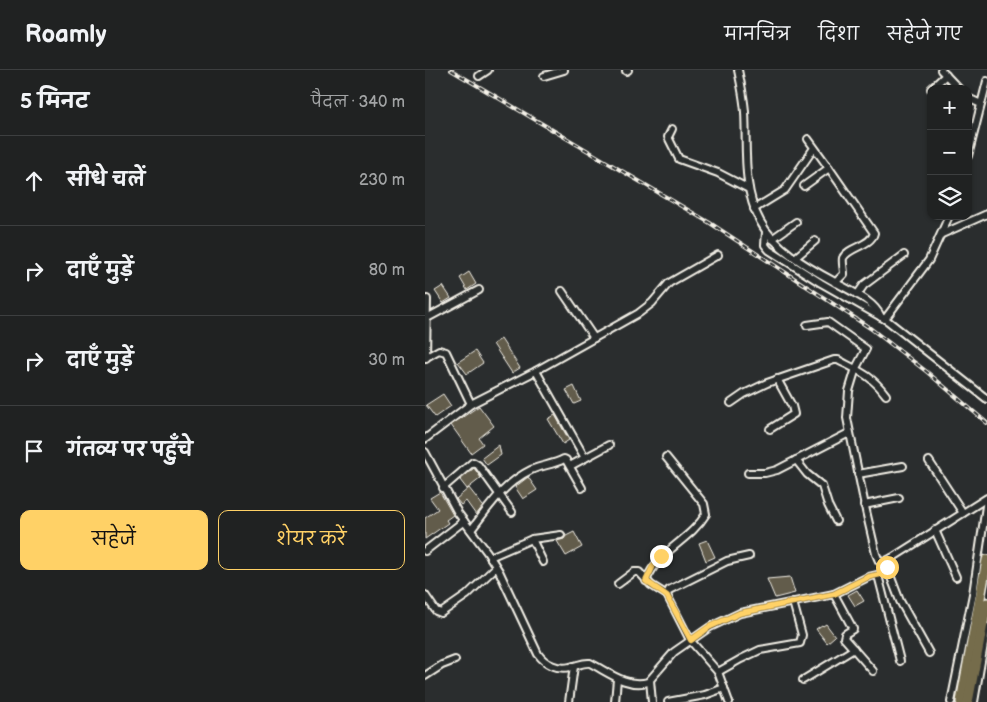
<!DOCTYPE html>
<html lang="hi">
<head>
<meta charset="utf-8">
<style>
	:root { --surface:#202222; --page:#282a2a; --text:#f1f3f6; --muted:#a2a4a5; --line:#3d3f40; --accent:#ffd166 }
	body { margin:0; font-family:"Balsamiq Sans","Playpen Sans Deva",sans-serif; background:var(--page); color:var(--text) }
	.controls { position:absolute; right:15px; top:15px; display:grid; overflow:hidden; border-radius:10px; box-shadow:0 1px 4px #0004 }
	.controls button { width:45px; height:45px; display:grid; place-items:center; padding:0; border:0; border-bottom:1px solid var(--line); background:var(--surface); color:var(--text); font:25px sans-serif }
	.stop { position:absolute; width:15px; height:15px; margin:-11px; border:4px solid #ffd166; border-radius:50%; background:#fff }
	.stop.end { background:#ffd166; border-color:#fff; box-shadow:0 1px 5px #0008 }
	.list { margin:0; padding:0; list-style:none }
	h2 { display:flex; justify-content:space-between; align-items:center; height:65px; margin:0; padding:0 20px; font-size:21px }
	h2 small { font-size:16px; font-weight:400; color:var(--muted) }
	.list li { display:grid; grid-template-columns:32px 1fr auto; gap:15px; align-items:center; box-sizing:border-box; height:90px; padding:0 20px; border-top:1px solid var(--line) }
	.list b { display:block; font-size:19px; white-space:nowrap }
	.list em { font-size:16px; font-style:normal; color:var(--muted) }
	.actions { display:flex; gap:10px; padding:15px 20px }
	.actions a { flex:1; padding:11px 0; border:1px solid var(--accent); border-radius:10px; text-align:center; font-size:18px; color:var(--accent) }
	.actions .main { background:var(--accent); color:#111 }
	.icon { flex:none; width:28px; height:28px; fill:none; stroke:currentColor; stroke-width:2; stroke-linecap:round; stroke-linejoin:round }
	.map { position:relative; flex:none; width:562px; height:632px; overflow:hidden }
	header { display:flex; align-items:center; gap:30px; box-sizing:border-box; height:70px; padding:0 25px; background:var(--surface); border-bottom:1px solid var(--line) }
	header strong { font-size:24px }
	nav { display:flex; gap:28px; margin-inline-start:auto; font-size:18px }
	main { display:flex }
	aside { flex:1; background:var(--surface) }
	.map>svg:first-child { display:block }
</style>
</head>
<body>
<header>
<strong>Roamly</strong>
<nav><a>मानचित्र</a><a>दिशा</a><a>सहेजे गए</a></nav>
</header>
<main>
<aside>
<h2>5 मिनट<small>पैदल · 340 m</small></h2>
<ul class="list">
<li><svg class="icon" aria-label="ahead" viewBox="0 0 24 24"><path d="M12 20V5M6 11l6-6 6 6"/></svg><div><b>सीधे चलें</b></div><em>230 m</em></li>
<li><svg class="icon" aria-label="right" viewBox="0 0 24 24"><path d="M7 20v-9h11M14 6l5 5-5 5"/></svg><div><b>दाएँ मुड़ें</b></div><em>80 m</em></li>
<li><svg class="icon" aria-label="right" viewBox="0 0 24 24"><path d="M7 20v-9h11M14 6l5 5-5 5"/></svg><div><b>दाएँ मुड़ें</b></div><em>30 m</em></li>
<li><svg class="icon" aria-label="arrive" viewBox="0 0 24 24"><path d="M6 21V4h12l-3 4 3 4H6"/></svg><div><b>गंतव्य पर पहुँचे</b></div></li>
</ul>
<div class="actions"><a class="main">सहेजें</a><a>शेयर करें</a></div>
</aside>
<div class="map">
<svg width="562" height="632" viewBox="0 0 562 632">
	<rect width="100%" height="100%" fill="#2a2d2e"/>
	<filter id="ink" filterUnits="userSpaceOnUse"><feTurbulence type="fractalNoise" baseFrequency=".02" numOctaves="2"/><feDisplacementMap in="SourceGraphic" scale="10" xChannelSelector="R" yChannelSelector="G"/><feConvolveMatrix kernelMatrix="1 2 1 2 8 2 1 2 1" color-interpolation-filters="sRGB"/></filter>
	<g filter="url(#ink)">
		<g fill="#625b4b" stroke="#f4f1e8">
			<polygon points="44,202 51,214 42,220 35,208"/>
			<polygon points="18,216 26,228 18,233 10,221"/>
			<polygon points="76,269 95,298 87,303 68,274"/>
			<polygon points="50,281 58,293 42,304 33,292"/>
			<polygon points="149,316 156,331 149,334 141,320"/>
			<polygon points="18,324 26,336 10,347 1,335"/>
			<polygon points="54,336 69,356 54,368 58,374 46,383 26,355"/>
			<polygon points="130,345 144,370 138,374 123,349"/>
			<polygon points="74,375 76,385 62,395 57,388"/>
			<polygon points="49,398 56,408 42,419 35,410"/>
			<polygon points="103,407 112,420 98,429 90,417"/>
			<polygon points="44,418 58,436 51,445 41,431 36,435 31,429"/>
			<polygon points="15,422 28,445 21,450 23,453 0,469 0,448 13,439 5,428"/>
			<polygon points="149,462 157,477 141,486 132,471 139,469 141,466"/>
			<polygon points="282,470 290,487 281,491 274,473"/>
			<polygon points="365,507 370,523 350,528 342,509"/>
			<polygon points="432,520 439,531 430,536 423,525"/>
			<polygon points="401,554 410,566 402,573 391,559 397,555 398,556"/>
		</g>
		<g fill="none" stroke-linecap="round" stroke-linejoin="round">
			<defs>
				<g id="minor">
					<path d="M313,0c3,14 6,28 7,42 2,36 -3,76 15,109 14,27 47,46 73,60 15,9 41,19 48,36"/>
					<polyline points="516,0 534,19"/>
					<polyline points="201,1 203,0"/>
					<polyline points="54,6 63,0"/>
					<polyline points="119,6 139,0"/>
					<polyline points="506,19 521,5"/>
					<polyline points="543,28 556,34"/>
					<polyline points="247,59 243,67 254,89 293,103 324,119"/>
					<path d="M383,69l21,29 45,65c-3,13 -26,14 -31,25 -1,4 1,11 1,16l-9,9"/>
					<polyline points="543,86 562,11"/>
					<polyline points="379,116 404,98"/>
					<polyline points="329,139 360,120 389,78"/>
					<polyline points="341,162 340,175 344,180 396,213 463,251 562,329"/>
					<polyline points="517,164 562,144"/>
					<polyline points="347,169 371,152"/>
					<polyline points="371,187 390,171"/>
					<polyline points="137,221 169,268"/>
					<polyline points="432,225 439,215 479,185"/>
					<polyline points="2,248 54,220"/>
					<polyline points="460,249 504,190 524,146"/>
					<polyline points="382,255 403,252 441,279 431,298 424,321 422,348 441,441 451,484 454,491 459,492 467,488 562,428"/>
					<polyline points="0,288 14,280 21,282 46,334"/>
					<polyline points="1,288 2,229"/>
					<polyline points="111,301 160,388"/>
					<path d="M306,333l13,-9 23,-11 67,-23h4c21,11 33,15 48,35"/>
					<polyline points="345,359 369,344 367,336 352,309"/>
					<polyline points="0,369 46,334 107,303 214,243 227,233 244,213 293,185"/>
					<path d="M0,382l33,61 29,39 12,19 39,83c7,10 20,16 32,13 7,-1 13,-5 20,-4 18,9 37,25 58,19l26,-30 36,-25 30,-14 94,-19 34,-17 13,-3 11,-16"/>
					<polyline points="371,390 382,404 397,416 403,435 411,451"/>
					<polyline points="504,391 538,443"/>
					<polyline points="145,396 184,375"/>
					<polyline points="323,403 340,403 352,400 424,363"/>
					<polyline points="433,404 478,396"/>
					<polyline points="18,418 48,392 53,395 87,442"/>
					<polyline points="439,435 474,428"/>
					<path d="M46,460c18,-23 33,-47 60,-60 11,-5 22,-5 33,-11l2,1 16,28"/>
					<polyline points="510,460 531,507"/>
					<polyline points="107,469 118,492"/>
					<polyline points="0,481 39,451"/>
					<polyline points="65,487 107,469 136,465"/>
					<polyline points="462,497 475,531 504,583"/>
					<polyline points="453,505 475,591"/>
					<path d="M221,511c13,-32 43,-39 60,-67l-2,-10 -38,-47"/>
					<polyline points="193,514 209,502 214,502 226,515 242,525"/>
					<polyline points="409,524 428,559 420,564 419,568 448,601"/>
					<polyline points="0,525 11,541 16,543 42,525 71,497"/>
					<polyline points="293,602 316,589 335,580 375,573 377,565 368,532"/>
					<polyline points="0,606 17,595 30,590"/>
					<polyline points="225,610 227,632"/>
					<polyline points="378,610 429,579"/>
					<polyline points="144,632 149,596"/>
					<polyline points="190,632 192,609"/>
					<polyline points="243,632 280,625 299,618"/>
					<polyline points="304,632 293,602 265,570 242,525 244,520 302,491 324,486"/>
					<polyline points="526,632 548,524 562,429"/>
					<polyline points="549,632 562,557"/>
				</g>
				<g id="highway">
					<polyline points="536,632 562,490"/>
					<polyline points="543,632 562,533"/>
				</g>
			</defs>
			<use href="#minor" stroke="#f4f1e8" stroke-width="10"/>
			<use href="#highway" stroke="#f4f1e8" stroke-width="12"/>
			<use href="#minor" stroke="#2a2d2e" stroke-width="6"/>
			<use href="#highway" stroke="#746c4b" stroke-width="9"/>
			<defs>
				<polyline id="rail" points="26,0 285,153 445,258 502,302 562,353"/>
			</defs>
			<use href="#rail" stroke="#f4f1e8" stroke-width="4"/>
			<use href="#rail" stroke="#2a2d2e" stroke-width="2" stroke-dasharray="5.5" stroke-linecap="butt"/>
		</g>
	</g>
	<g fill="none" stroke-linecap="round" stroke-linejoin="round" filter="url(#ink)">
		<polyline stroke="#ffd166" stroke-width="6" points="236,486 228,496 221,511 242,526 266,570 284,557 315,543 409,524 443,507 456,504 462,497"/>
	</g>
</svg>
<div class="controls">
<button>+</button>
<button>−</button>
<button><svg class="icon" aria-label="layers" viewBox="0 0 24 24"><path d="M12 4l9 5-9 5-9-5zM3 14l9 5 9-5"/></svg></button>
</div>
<div class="stop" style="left:462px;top:497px"></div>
<div class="stop end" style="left:236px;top:486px"></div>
</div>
</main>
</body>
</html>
